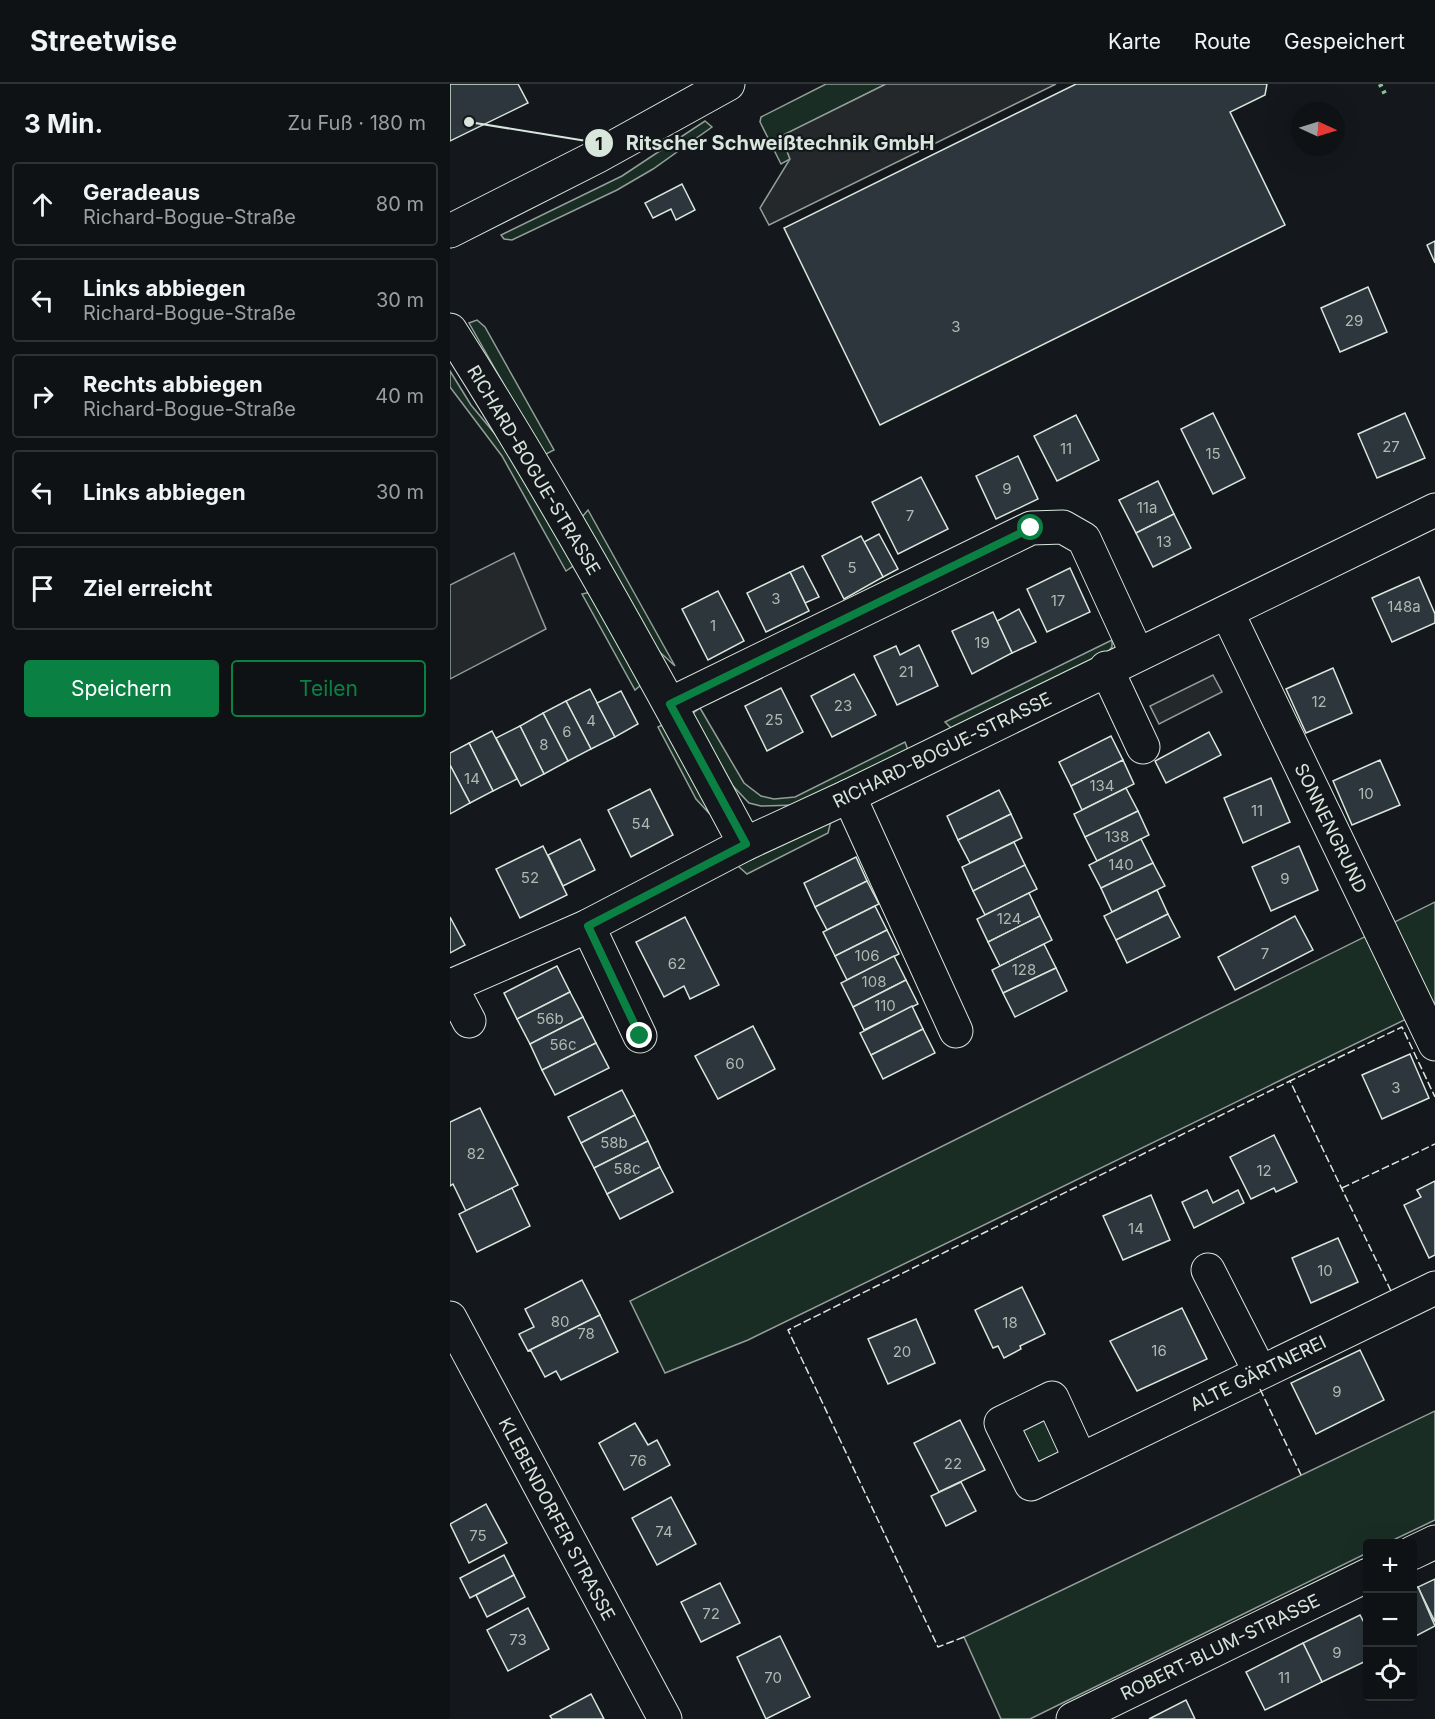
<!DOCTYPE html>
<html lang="de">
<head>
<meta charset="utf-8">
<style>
	:root { --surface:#0f1215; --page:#1d2022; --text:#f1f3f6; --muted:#9b9ea0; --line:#2f3234; --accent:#0b8043 }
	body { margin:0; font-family:Inter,sans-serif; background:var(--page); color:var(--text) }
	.controls { position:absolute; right:18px; bottom:18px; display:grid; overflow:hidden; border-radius:6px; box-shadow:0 6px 24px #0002 }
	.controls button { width:54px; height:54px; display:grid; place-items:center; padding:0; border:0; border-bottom:2px solid var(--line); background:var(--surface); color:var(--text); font:30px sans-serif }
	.compass { position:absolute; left:841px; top:18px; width:54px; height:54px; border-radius:50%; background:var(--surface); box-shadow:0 6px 24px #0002; rotate:94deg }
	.stop { position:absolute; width:18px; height:18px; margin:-14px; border:4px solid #0b8043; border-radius:50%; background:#fff }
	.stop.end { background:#0b8043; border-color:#fff; box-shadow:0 2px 6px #0008 }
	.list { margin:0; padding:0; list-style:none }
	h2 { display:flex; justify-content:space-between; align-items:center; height:78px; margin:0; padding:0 24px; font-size:26px }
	h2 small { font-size:20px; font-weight:400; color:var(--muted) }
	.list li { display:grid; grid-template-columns:39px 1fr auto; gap:18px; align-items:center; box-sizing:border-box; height:84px; margin:0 12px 12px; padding:0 12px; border:2px solid var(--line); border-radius:6px }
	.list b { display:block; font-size:22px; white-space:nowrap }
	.list p { margin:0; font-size:20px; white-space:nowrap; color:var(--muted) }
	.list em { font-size:20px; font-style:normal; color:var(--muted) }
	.actions { display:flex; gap:12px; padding:18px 24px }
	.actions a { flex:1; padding:14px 0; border:2px solid var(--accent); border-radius:6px; text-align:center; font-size:21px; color:var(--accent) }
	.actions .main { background:var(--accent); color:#fff }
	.icon { flex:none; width:33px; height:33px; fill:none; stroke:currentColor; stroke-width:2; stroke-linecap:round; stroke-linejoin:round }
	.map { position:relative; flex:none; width:985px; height:1635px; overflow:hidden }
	header { display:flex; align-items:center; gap:36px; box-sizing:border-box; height:84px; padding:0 30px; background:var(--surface); border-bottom:2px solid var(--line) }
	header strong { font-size:28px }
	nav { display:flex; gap:33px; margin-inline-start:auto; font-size:21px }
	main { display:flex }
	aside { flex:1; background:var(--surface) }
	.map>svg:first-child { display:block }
</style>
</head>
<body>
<header>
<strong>Streetwise</strong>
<nav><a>Karte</a><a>Route</a><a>Gespeichert</a></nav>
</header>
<main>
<aside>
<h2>3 Min.<small>Zu Fuß · 180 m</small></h2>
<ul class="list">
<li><svg class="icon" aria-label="ahead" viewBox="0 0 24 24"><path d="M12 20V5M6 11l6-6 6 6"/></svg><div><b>Geradeaus</b><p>Richard-Bogue-Straße</p></div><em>80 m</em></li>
<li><svg class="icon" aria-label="left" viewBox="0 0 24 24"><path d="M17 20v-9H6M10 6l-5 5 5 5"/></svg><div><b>Links abbiegen</b><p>Richard-Bogue-Straße</p></div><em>30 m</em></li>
<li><svg class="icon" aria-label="right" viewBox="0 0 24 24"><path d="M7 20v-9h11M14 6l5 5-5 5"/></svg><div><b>Rechts abbiegen</b><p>Richard-Bogue-Straße</p></div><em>40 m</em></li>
<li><svg class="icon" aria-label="left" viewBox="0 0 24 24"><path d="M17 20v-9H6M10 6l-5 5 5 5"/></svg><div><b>Links abbiegen</b></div><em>30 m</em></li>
<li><svg class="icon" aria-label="arrive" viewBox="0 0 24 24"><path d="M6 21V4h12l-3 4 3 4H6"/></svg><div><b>Ziel erreicht</b></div></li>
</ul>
<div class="actions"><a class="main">Speichern</a><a>Teilen</a></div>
</aside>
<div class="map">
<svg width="985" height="1635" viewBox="0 0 985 1635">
	<rect width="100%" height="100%" fill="#14181c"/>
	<g fill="#1a2d24" stroke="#939e99" stroke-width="1.5">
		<polygon points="376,0 436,0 332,52 340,75 331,80 310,38 311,33"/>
		<polygon points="255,37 262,43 203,85 167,106 62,156 54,155 51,151 172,92"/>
		<polygon points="27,236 35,243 104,366 94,371 19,239"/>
		<polygon points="0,287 21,321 60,368 126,480 116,487 52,372 0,303"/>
		<polygon points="138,426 225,582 202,561 132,433"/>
		<polygon points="141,508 192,600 185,606 132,510"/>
		<polygon points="662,556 662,563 656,570 502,645 495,638"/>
		<polygon points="250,624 294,699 311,712 324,715 345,713 455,658 458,666 347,721 311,722 299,719 283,702 242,630"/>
		<polygon points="214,640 255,712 258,728 246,715 208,643"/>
		<polygon points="381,737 378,749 297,790 288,782"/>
		<polygon points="985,818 985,921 298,1256 215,1289 180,1217"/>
		<polygon points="985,1327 985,1436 937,1459 918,1460 917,1469 580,1635 551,1635 514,1553"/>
		<polygon points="594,1331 611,1369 589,1381 570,1343"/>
	</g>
	<g fill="#24282b" stroke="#939e99" stroke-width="1.5">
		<polygon points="436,0 606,0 319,141 310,124 340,75 331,52"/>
		<polygon points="64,469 96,545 0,595 0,501"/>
		<polygon points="763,591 772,608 709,640 700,622"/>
	</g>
	<g fill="#2c363c" stroke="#d8e6dc" stroke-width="1.5">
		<polygon points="0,0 68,0 78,19 0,57"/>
		<polygon points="626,0 817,0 815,11 780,28 835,141 430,341 334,144"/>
		<polygon points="232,100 245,126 226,136 221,125 203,134 195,119"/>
		<polygon points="985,157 985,179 977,161"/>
		<polygon points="918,203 937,248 890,268 871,224"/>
		<polygon points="763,329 795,394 763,410 731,345"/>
		<polygon points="955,329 975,374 927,394 908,350"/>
		<polygon points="626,331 649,376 607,397 584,352"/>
		<polygon points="568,372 588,415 546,435 526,392"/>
		<polygon points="471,393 498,445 448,470 422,418"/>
		<polygon points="708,397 724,430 686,449 669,416"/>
		<polygon points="724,430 741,464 703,483 686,449"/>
		<polygon points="429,450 448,485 433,493 414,458"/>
		<polygon points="411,452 433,493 394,515 372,472"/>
		<polygon points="353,482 369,513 355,519 340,488"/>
		<polygon points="620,484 640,528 597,548 577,505"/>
		<polygon points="340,488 359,527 316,548 297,509"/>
		<polygon points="969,493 985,530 985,539 942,558 922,514"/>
		<polygon points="268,507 294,557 258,576 232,525"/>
		<polygon points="569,525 586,558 562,569 547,537"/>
		<polygon points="543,528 562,569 522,590 502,547"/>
		<polygon points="469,561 488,602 447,621 424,572 446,562 450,571"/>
		<polygon points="883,584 902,629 856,649 836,605"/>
		<polygon points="404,590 426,631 382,653 361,612"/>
		<polygon points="331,604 353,648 317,667 295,622"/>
		<polygon points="140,605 165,653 141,665 116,617"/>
		<polygon points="171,607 188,640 165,653 147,619"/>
		<polygon points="116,617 141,665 118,677 93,629"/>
		<polygon points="93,629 118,677 94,690 70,642"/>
		<polygon points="70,642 94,690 71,702 46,654"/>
		<polygon points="42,647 67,695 43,707 19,659"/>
		<polygon points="759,648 771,671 716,699 705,677"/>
		<polygon points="661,652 673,676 621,702 609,678"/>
		<polygon points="19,659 43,707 20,719 0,681 0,669"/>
		<polygon points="673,676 684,700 632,726 621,702"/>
		<polygon points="930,676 950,721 902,741 883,697"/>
		<polygon points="0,681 20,719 0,730"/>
		<polygon points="821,694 840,738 793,759 774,714"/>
		<polygon points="676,704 688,727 635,753 624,730"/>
		<polygon points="200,705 223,751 181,773 158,726"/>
		<polygon points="549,706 561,730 508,756 497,732"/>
		<polygon points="688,727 699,751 647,777 635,753"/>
		<polygon points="561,730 572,754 520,779 508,756"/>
		<polygon points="130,755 145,786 113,802 98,771"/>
		<polygon points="691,755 703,779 651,804 639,781"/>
		<polygon points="564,758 575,781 523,807 512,783"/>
		<polygon points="93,762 117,811 70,834 46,785"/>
		<polygon points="849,762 868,806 821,827 802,783"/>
		<polygon points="406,773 417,797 365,823 354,799"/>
		<polygon points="703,779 715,802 662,828 651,804"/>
		<polygon points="575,781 587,805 535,831 523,807"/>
		<polygon points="417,797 429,820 377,846 365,823"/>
		<polygon points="707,806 718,830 666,856 654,832"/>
		<polygon points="579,809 590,832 538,858 527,835"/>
		<polygon points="425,822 437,846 385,872 373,848"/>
		<polygon points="718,830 730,853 677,879 666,856"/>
		<polygon points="590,832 602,856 550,882 538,858"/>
		<polygon points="845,832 863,866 785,906 768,873"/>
		<polygon points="0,833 15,861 0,869"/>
		<polygon points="235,833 269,901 240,915 234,902 214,913 186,858"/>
		<polygon points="437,846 449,870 397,896 385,872"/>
		<polygon points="594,860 606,884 553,909 542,886"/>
		<polygon points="444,872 456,896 403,923 391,899"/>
		<polygon points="107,882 120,908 67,935 54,909"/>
		<polygon points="606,884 617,907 565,933 553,909"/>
		<polygon points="456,896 468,920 414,946 403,923"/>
		<polygon points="120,908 133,933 80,960 67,935"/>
		<polygon points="462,922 473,945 421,971 410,949"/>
		<polygon points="133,933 146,959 92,986 80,960"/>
		<polygon points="303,942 325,985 268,1015 245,972"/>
		<polygon points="473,945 485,969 433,995 421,971"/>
		<polygon points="146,959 159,984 105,1011 92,986"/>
		<polygon points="960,970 979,1014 932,1035 912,991"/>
		<polygon points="172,1006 185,1031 131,1059 118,1033"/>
		<polygon points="30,1024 68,1101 16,1127 3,1100 0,1102 0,1038"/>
		<polygon points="185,1031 198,1057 144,1084 131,1059"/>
		<polygon points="824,1051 847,1098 826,1108 824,1104 801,1115 780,1073"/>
		<polygon points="198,1057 210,1083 157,1110 144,1084"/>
		<polygon points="210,1083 223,1108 170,1135 157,1110"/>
		<polygon points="985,1097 985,1171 979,1174 954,1121 971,1113 967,1106"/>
		<polygon points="62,1104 80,1142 27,1168 9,1130"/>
		<polygon points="757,1106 763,1119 788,1106 794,1119 744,1144 732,1118"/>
		<polygon points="701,1111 720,1156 673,1176 653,1132"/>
		<polygon points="888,1154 908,1198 861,1219 842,1174"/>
		<polygon points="132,1196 150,1231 78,1267 69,1250 84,1243 75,1225"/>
		<polygon points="572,1203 595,1250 570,1262 571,1265 554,1274 548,1262 543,1264 525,1226"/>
		<polygon points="732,1224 757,1275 687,1307 660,1257"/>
		<polygon points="150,1231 168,1268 111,1296 106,1287 95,1293 81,1267 78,1267"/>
		<polygon points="466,1235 485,1279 438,1300 418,1255"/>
		<polygon points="910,1266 934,1316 866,1350 841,1299"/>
		<polygon points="510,1336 535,1386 489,1408 464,1359"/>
		<polygon points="185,1339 198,1361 207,1356 220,1381 174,1406 149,1359"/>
		<polygon points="511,1398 526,1427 496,1442 481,1412"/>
		<polygon points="221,1413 246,1460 207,1481 182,1434"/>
		<polygon points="36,1420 57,1459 19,1479 0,1440"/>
		<polygon points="54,1471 64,1491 20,1514 10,1494"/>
		<polygon points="64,1491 75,1513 37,1533 26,1511"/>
		<polygon points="985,1495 985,1538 968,1503"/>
		<polygon points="270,1499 290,1539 251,1558 231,1518"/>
		<polygon points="968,1503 985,1542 962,1554 962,1506"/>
		<polygon points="78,1524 99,1565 58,1587 37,1546"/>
		<polygon points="910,1531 918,1546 918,1576 872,1598 853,1559"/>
		<polygon points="330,1552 360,1613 316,1635 287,1573"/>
		<polygon points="853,1559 872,1598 815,1626 796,1588"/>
		<polygon points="141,1610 154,1635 102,1635 100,1632"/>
		<polygon points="736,1616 745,1635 699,1635"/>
	</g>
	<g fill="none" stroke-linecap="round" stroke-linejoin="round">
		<defs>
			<g id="minor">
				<polyline points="0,147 146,73 278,0"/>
				<path d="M0,246c106,166 202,340 295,514"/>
				<polyline points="777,528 985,960"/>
				<polyline points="656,584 693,663"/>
				<polyline points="220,620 581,444 613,443 634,455 687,570"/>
				<polyline points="399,712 506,947"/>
				<polyline points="138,842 190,952"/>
				<polyline points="0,901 19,937"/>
				<polyline points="1,902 138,842 295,760 399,712 985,426"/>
				<polyline points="758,1186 810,1288"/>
				<polyline points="0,1234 215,1635"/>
				<polyline points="630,1375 602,1314 551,1339 581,1400 985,1204"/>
				<polyline points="962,1469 985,1458"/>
				<polyline points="623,1635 918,1491"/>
			</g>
		</defs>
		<use href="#minor" stroke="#d8e6dc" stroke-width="35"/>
		<use href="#minor" stroke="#14181c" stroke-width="33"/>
		<polyline stroke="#8ac095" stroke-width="4.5" stroke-dasharray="3 4.5" stroke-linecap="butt" points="930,0 936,12"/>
		<g stroke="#d8e6dc" stroke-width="1.5" stroke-dasharray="8 3" stroke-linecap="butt">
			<polyline points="892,1104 985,1060"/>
			<polyline points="941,1207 840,997 952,943 985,1013"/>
			<polyline points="810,1305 851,1391"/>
			<polyline points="514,1553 488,1563 338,1246 840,997"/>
		</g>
	</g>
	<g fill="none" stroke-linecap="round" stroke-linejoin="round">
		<polyline stroke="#0b8043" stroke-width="8" points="190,952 138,842 296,760 220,620 581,444"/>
	</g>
	<g text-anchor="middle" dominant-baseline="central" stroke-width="4.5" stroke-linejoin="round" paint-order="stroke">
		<g font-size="15" fill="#adbab4">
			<text x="904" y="236">29</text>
			<text x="506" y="242">3</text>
			<text x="941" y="362">27</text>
			<text x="616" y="364">11</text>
			<text x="763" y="369">15</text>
			<text x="557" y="404">9</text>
			<text x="697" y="423">11a</text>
			<text x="460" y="431">7</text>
			<text x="714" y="457">13</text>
			<text x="402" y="483">5</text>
			<text x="326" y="514">3</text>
			<text x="608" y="516">17</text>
			<text x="954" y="522">148a</text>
			<text x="263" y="541">1</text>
			<text x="532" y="558">19</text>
			<text x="456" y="587">21</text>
			<text x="869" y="617">12</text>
			<text x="393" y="621">23</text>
			<text x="324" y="635">25</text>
			<text x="141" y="636">4</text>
			<text x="117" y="647">6</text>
			<text x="94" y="660">8</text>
			<text x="22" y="694">14</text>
			<text x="652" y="701">134</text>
			<text x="916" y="709">10</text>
			<text x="807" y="726">11</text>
			<text x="191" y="739">54</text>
			<text x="667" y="752">138</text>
			<text x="671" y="780">140</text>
			<text x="80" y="793">52</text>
			<text x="835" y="794">9</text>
			<text x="559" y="834">124</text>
			<text x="815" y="869">7</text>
			<text x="417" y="871">106</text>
			<text x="227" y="879">62</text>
			<text x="574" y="885">128</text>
			<text x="424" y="897">108</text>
			<text x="435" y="921">110</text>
			<text x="100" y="934">56b</text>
			<text x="113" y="960">56c</text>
			<text x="285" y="979">60</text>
			<text x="946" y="1003">3</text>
			<text x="164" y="1058">58b</text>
			<text x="26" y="1069">82</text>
			<text x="177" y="1084">58c</text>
			<text x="814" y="1086">12</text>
			<text x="686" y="1144">14</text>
			<text x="875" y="1186">10</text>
			<text x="110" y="1237">80</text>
			<text x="560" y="1238">18</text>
			<text x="136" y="1249">78</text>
			<text x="709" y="1266">16</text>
			<text x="452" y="1267">20</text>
			<text x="887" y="1307">9</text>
			<text x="188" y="1376">76</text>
			<text x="503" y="1379">22</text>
			<text x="214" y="1447">74</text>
			<text x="28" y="1451">75</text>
			<text x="261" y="1529">72</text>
			<text x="68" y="1555">73</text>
			<text x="887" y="1568">9</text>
			<text x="323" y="1593">70</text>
			<text x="834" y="1593">11</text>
		</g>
		<g font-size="18" fill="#d8e6dc" stroke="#14181c">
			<text transform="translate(84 386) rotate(59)">RICHARD-BOGUE-STRASSE</text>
			<text transform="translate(492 666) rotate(-26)">RICHARD-BOGUE-STRASSE</text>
			<text transform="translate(881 744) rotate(64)">SONNENGRUND</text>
			<text transform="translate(808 1289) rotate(-26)">ALTE GÄRTNEREI</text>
			<text transform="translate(107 1435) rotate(62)">KLEBENDORFER STRASSE</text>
			<text transform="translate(770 1563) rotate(-26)">ROBERT-BLUM-STRASSE</text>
		</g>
	</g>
	<path fill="none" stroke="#d8e6dc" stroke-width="2" d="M19 38L149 59"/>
	<g fill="#d8e6dc" stroke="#14181c" stroke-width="2">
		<circle cx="19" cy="38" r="6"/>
		<circle cx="149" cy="59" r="15"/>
	</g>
	<g font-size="18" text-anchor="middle" font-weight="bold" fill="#111">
		<text x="149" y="66">1</text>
	</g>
	<g font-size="20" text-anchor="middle" font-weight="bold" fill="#d8e6dc" stroke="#14181c" stroke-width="4.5" stroke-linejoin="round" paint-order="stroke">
		<text x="330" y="66">Ritscher Schweißtechnik GmbH</text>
	</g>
</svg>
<div class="controls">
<button>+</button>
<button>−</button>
<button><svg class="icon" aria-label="locate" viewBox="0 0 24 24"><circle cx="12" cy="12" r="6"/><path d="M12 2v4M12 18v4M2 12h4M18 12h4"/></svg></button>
</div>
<svg class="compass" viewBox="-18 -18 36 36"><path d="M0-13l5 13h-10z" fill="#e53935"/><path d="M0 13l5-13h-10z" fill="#9b9ea0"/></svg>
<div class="stop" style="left:581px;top:444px"></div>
<div class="stop end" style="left:190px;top:952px"></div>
</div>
</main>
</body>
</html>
